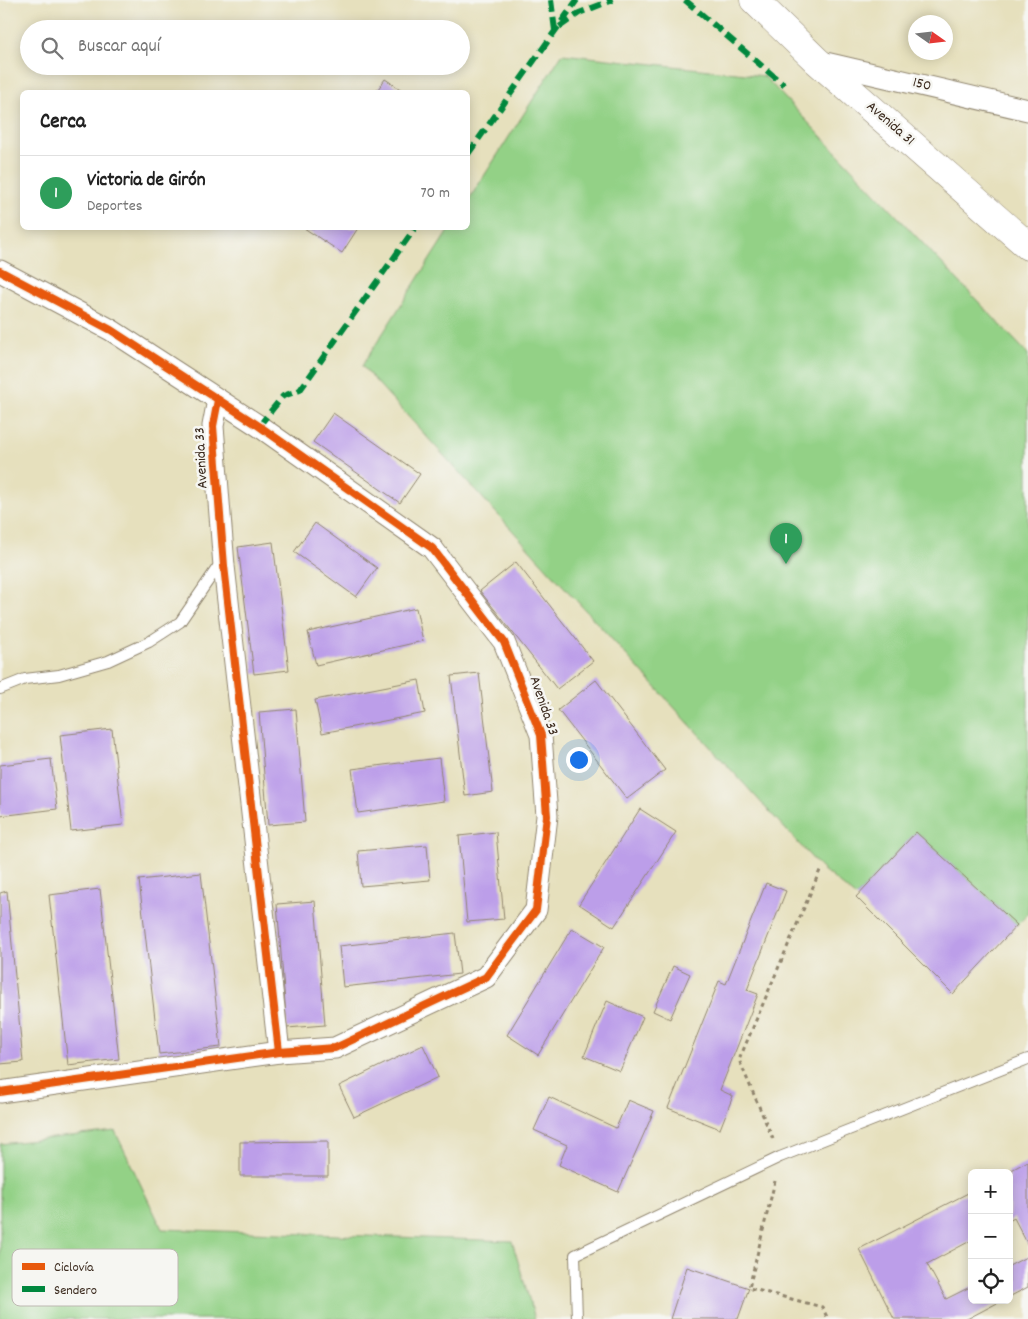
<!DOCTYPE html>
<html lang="es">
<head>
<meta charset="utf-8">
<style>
	:root { --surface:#fff; --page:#f2f2f2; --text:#222; --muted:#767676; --line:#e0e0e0; --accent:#7c3aed }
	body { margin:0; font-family:Dekko,sans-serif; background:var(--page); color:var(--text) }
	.controls { position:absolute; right:15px; bottom:15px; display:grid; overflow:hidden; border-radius:8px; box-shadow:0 2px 12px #0003 }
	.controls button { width:45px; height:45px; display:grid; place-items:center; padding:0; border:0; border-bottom:1px solid var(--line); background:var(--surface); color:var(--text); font:25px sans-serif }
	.compass { position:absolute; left:908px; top:15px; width:45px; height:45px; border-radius:50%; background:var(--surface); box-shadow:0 2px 12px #0003; rotate:104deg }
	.you { position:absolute; left:578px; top:759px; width:18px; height:18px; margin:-12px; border:4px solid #fff; border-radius:50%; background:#1a73e8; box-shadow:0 0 0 8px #1a73e833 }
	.badge { display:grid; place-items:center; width:32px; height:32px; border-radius:50%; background:var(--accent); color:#fff; font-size:16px; font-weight:700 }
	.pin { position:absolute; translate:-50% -41px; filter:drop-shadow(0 1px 2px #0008) }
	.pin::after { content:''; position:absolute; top:26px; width:18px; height:15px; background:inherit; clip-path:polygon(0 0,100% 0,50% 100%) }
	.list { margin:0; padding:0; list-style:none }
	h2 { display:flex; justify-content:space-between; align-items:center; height:65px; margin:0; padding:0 20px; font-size:21px }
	h2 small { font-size:16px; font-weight:400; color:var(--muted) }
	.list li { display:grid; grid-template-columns:32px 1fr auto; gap:15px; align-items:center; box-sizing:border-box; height:75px; padding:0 20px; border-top:1px solid var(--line) }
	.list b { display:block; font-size:19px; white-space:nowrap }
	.list p { margin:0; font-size:16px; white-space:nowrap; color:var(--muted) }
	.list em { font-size:16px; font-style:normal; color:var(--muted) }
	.icon { flex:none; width:28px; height:28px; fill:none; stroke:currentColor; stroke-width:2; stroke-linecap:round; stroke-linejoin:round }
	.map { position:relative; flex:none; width:1028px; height:1319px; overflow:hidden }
	.search { position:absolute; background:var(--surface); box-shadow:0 2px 12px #0003; left:20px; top:20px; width:450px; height:55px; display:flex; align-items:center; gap:12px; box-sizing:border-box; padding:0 18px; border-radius:28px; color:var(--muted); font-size:19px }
	.panel { position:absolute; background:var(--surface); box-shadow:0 2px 12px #0003; left:20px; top:90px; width:450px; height:140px; border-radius:8px }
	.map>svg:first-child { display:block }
</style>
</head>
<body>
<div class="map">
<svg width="1028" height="1319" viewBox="0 0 1028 1319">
	<rect width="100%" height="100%" fill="#f6f6f2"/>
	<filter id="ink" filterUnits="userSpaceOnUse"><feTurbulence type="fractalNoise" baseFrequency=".02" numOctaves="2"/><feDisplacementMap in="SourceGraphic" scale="10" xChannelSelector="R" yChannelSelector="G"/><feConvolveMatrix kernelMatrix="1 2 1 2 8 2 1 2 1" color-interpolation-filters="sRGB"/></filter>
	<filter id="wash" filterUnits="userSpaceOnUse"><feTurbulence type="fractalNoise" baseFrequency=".0096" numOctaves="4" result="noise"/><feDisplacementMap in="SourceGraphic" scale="20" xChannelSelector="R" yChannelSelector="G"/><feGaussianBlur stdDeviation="1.12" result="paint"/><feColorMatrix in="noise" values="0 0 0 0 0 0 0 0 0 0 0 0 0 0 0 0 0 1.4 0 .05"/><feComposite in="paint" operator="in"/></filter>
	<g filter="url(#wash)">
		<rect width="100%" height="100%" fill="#e6e0bd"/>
		<g fill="#93d186" stroke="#677e52">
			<polygon points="562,54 764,76 1028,354 1028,914 1017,925 916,832 856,897 821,868 362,366 450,228 468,228 468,201"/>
			<polygon points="115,1131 162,1229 512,1241 535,1319 0,1319 0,1144"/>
		</g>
		<g id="blocks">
			<g fill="#bc9ee9">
				<polygon points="385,79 405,92 376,92"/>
				<polygon points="304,228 358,228 342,253"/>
				<polygon points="333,413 420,474 400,503 313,442"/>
				<polygon points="315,523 377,568 356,597 294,552"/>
				<polygon points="273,542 289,670 254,674 238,547"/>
				<polygon points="516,562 593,661 557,689 480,591"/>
				<polygon points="416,608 423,641 316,665 308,632"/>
				<polygon points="479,673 493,792 465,796 451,676"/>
				<polygon points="419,680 425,713 322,733 315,700"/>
				<polygon points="596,680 665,770 627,799 558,710"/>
				<polygon points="296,709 305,822 268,825 259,712"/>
				<polygon points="112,729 123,825 71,831 60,735"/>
				<polygon points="439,758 444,801 358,813 352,769"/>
				<polygon points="51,759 57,809 0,816 0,765"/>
				<polygon points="640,809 676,832 614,927 579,904"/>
				<polygon points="496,832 504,919 467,922 459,836"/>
				<polygon points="916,832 1017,925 953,994 856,897"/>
				<polygon points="427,845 430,880 361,886 358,851"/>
				<polygon points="201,873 221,1047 159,1054 139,880"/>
				<polygon points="766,883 786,891 747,990 758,994 720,1090 733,1096 720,1129 668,1108 719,981 726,984"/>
				<polygon points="100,889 119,1059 68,1065 49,895"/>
				<polygon points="7,891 23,1062 0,1064 0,893"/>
				<polygon points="315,901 325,1025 287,1028 277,904"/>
				<polygon points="572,928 604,947 538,1055 507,1035"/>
				<polygon points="455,933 460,974 343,987 339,946"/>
				<polygon points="673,966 690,974 670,1019 653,1011"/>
				<polygon points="607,1001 643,1017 620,1071 584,1056"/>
				<polygon points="423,1045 438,1077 354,1117 339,1086"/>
				<polygon points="549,1097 616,1128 628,1100 654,1111 618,1192 559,1165 567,1145 534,1130"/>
				<polygon points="328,1141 328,1176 240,1176 240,1142"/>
				<polygon points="1028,1161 1028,1245 1014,1218 1009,1221 1009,1173 1006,1173"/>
				<polygon points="972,1191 972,1240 927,1264 946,1299 972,1286 972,1300 1003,1300 967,1319 894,1319 859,1249"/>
				<polygon points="1028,1256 1028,1287 1009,1297 1009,1266"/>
				<polygon points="687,1267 749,1288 738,1319 670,1319"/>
			</g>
		</g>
	</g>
	<g filter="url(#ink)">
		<use href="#blocks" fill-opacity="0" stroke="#90856e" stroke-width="1"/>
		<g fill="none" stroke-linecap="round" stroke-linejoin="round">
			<defs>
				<g id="service">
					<polyline points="0,689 25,679 59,675 108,661 149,642 180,622 217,568 223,566"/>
					<polyline points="577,1319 575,1255 780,1157 1028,1059"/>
				</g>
				<g id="minor">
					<polyline points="817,61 1028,110"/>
					<polyline points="0,271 111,330 259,426 432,548 504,642 541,735 547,816 536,910 486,977 335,1048 279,1052 0,1092"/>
					<polyline points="218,400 213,426 224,566 279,1052"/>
				</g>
				<polyline id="secondary" points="754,0 817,61 1028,246"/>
			</defs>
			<use href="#service" stroke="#90856e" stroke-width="12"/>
			<use href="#minor" stroke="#90856e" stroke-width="23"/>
			<use href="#secondary" stroke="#90856e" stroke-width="29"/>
			<g stroke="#90856e" stroke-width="3" stroke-dasharray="4 4" stroke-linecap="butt">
				<polyline points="773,1139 739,1060 821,868"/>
				<polyline points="775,1181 749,1288 822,1307 828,1319"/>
			</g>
			<use href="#service" stroke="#fff" stroke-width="10"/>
			<use href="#minor" stroke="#fff" stroke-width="21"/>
			<use href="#secondary" stroke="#fff" stroke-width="28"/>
			<g stroke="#00873e" stroke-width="6" stroke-dasharray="12 6" stroke-linecap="butt">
				<polyline points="551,0 555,30 579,13 613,0"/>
				<polyline points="685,0 784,85"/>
				<polyline points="468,154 577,0"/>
				<polyline points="259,426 283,396 300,390 415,228"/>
			</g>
			<defs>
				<g id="cycleway">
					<polyline points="0,271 111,330 259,426 432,548 504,642 541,735 547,816 536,910 486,977 335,1048 279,1052 0,1092"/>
					<polyline points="218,400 213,426 224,566 279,1052"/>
				</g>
			</defs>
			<use href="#cycleway" stroke="#f6f6f2" stroke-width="11"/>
			<use href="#cycleway" stroke="#e8590c" stroke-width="8"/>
		</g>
	</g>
	<g text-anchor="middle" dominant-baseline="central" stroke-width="5" stroke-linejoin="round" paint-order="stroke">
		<g font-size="15" fill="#3b2a1e" stroke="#f6f6f2">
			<text transform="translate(922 85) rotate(13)">150</text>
			<text transform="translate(890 124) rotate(41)">Avenida 31</text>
			<text transform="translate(202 458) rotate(-93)">Avenida 33</text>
			<text transform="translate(543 706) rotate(71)">Avenida 33</text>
		</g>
	</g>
	<rect x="12" y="1249" width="166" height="57" rx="8" fill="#f6f6f2" stroke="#beb9b2" stroke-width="1"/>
	<rect x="22" y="1263" width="23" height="7" fill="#e8590c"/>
	<rect x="22" y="1286" width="23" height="6" fill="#00873e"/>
	<g font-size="14" fill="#3b2a1e">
		<text x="54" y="1271">Ciclovía</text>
		<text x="54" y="1294">Sendero</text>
	</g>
</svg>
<div class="controls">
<button>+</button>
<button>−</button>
<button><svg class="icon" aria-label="locate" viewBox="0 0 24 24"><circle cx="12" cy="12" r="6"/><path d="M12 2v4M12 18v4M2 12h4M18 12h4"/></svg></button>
</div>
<svg class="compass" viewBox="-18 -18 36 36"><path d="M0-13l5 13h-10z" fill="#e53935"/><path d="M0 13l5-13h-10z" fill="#767676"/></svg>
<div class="you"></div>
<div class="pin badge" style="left:786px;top:564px;background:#2e9e5b">1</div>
<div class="search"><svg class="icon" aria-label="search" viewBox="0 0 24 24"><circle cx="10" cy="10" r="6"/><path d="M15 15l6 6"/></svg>Buscar aquí</div>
<section class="panel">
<h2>Cerca<small></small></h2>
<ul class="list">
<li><span class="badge" style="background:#2e9e5b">1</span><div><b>Victoria de Girón</b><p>Deportes</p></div><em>70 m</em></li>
</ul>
</section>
</div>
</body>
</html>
